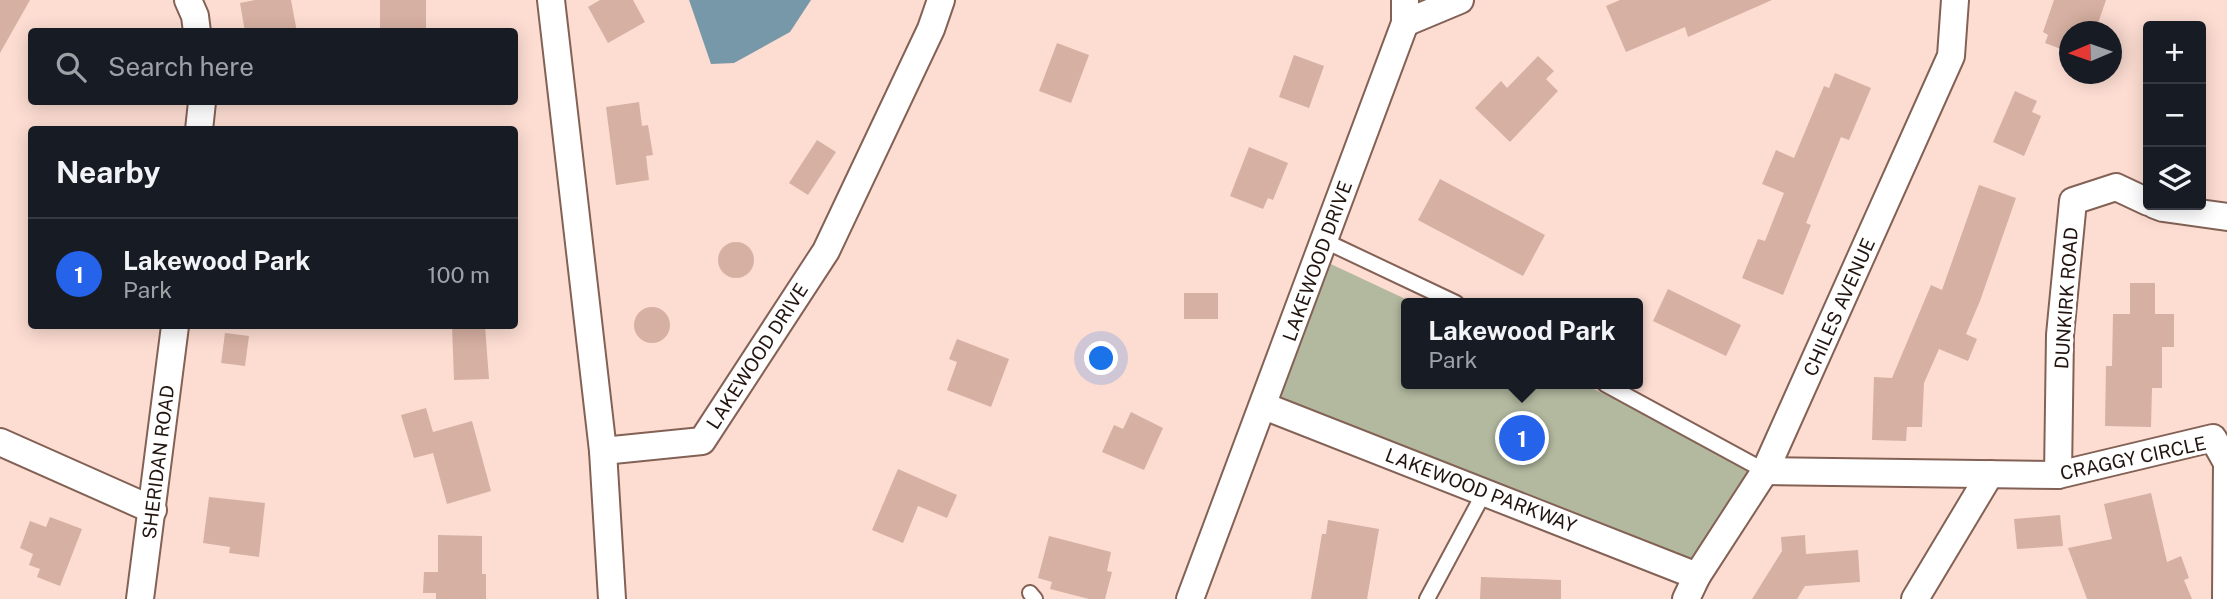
<!DOCTYPE html>
<html lang="en">
<head>
<meta charset="utf-8">
<style>
	:root { --surface:#171b24; --page:#242831; --text:#f1f3f6; --muted:#9ea1a6; --line:#363941; --accent:#2563eb }
	body { margin:0; font-family:"Public Sans",sans-serif; background:var(--page); color:var(--text) }
	.controls { position:absolute; right:21px; top:21px; display:grid; overflow:hidden; border-radius:7px; box-shadow:0 4px 18px #0003 }
	.controls button { width:63px; height:63px; display:grid; place-items:center; padding:0; border:0; border-bottom:2px solid var(--line); background:var(--surface); color:var(--text); font:35px sans-serif }
	.compass { position:absolute; left:2059px; top:21px; width:63px; height:63px; border-radius:50%; background:var(--surface); box-shadow:0 4px 18px #0003; rotate:268deg }
	.you { position:absolute; left:1102px; top:359px; width:24px; height:24px; margin:-18px; border:5px solid #fff; border-radius:50%; background:#1a73e8; box-shadow:0 0 0 10px #1a73e833 }
	.badge { display:grid; place-items:center; width:46px; height:46px; border-radius:50%; background:var(--accent); color:#fff; font-size:23px; font-weight:700 }
	.pin { position:absolute; translate:-50% -50%; border:4px solid #fff; box-shadow:0 2px 7px #0006 }
	.popup { position:absolute; left:1401px; top:298px; width:242px; height:91px; box-sizing:border-box; display:grid; place-content:center; border-radius:7px; background:var(--surface); filter:drop-shadow(0 2px 5px #0005); font-size:23px; white-space:nowrap; color:var(--muted) }
	.popup b { font-size:26px; color:var(--text) }
	.popup::after { content:''; position:absolute; left:50%; top:100%; margin-left:-14px; border:14px solid transparent; border-top-color:var(--surface) }
	.list { margin:0; padding:0; list-style:none }
	h2 { display:flex; justify-content:space-between; align-items:center; height:91px; margin:0; padding:0 28px; font-size:30px }
	h2 small { font-size:23px; font-weight:400; color:var(--muted) }
	.list li { display:grid; grid-template-columns:46px 1fr auto; gap:21px; align-items:center; box-sizing:border-box; height:112px; padding:0 28px; border-top:2px solid var(--line) }
	.list b { display:block; font-size:26px; white-space:nowrap }
	.list p { margin:0; font-size:23px; white-space:nowrap; color:var(--muted) }
	.list em { font-size:23px; font-style:normal; color:var(--muted) }
	.icon { flex:none; width:38px; height:38px; fill:none; stroke:currentColor; stroke-width:2; stroke-linecap:round; stroke-linejoin:round }
	.map { position:relative; flex:none; width:2227px; height:599px; overflow:hidden }
	.search { position:absolute; background:var(--surface); box-shadow:0 4px 18px #0003; left:28px; top:28px; width:490px; height:77px; display:flex; align-items:center; gap:18px; box-sizing:border-box; padding:0 24px; border-radius:7px; color:var(--muted); font-size:26px }
	.panel { position:absolute; background:var(--surface); box-shadow:0 4px 18px #0003; left:28px; top:126px; width:490px; height:203px; border-radius:7px }
	.map>svg:first-child { display:block }
</style>
</head>
<body>
<div class="map">
<svg width="2227" height="599" viewBox="0 0 2227 599">
	<rect width="100%" height="100%" fill="#fdddd2"/>
	<polygon fill="#b3b99f" points="1318,258 1414,303 1406,303 1406,384 1583,384 1765,471 1697,576 1264,406"/>
	<polygon fill="#7798a8" points="689,0 811,0 790,32 734,63 711,64"/>
	<g fill="#d6b0a2">
		<polygon points="0,0 30,0 0,53"/>
		<polygon points="255,0 291,0 297,32 245,32 240,3"/>
		<rect x="380" y="0" width="46" height="32"/>
		<polygon points="600,0 633,0 645,22 608,43 588,7"/>
		<polygon points="1620,0 1772,0 1688,37 1685,27 1626,52 1606,6"/>
		<polygon points="2054,0 2106,0 2095,32 2069,32 2069,52 2045,43 2048,35 2043,32"/>
		<polygon points="1057,43 1089,55 1071,103 1039,91"/>
		<polygon points="1294,55 1324,66 1309,108 1279,97"/>
		<polygon points="1538,56 1554,71 1546,79 1558,91 1510,142 1475,108 1501,81 1507,88"/>
		<polygon points="1835,73 1871,88 1849,140 1841,137 1806,223 1811,225 1783,295 1742,278 1758,239 1765,241 1784,193 1762,184 1776,150 1794,158 1824,86 1829,88"/>
		<polygon points="2015,91 2037,101 2032,112 2041,116 2024,156 1993,142"/>
		<polygon points="639,102 642,126 648,125 653,155 646,156 649,180 616,185 606,107"/>
		<polygon points="817,140 836,152 808,195 789,183"/>
		<polygon points="1249,147 1288,163 1273,200 1268,198 1263,209 1230,196"/>
		<polygon points="1440,179 1545,235 1523,276 1418,220"/>
		<polygon points="1979,185 2016,198 1980,301 1966,334 1977,339 1968,361 1939,349 1924,383 1922,427 1907,427 1906,441 1872,440 1874,377 1892,378 1931,285 1942,290"/>
		<circle cx="736" cy="260" r="18"/>
		<polygon points="2130,283 2155,283 2155,314 2174,314 2174,347 2162,347 2162,388 2152,388 2151,427 2105,426 2106,366 2112,366 2113,314 2130,314"/>
		<polygon points="1668,289 1741,325 1726,356 1653,321"/>
		<rect x="1184" y="293" width="34" height="26"/>
		<circle cx="652" cy="325" r="18"/>
		<polygon points="452,326 485,326 489,379 454,380"/>
		<polygon points="225,333 249,336 245,366 221,363"/>
		<polygon points="957,339 1009,359 991,407 947,390 957,362 949,359"/>
		<polygon points="426,408 433,432 472,421 491,491 447,504 433,453 414,458 401,415"/>
		<polygon points="1131,412 1163,428 1144,470 1102,452 1114,425 1123,429"/>
		<polygon points="898,469 957,495 947,518 918,506 903,543 872,530"/>
		<polygon points="2151,493 2167,562 2181,556 2189,578 2184,580 2192,599 2087,599 2068,548 2112,539 2104,504"/>
		<polygon points="209,497 265,503 259,557 229,553 230,547 203,543"/>
		<polygon points="2060,515 2063,546 2017,549 2014,519"/>
		<polygon points="50,517 82,529 60,586 37,577 40,569 29,565 33,554 20,548 30,521 46,527"/>
		<polygon points="1328,520 1379,529 1367,599 1311,599 1322,534 1326,534"/>
		<polygon points="438,535 482,536 482,574 486,574 486,599 436,599 436,593 423,593 424,572 438,572"/>
		<polygon points="1805,535 1806,554 1858,550 1860,582 1805,586 1797,599 1752,599 1782,551 1781,537"/>
		<polygon points="1049,536 1111,552 1107,571 1112,572 1105,599 1089,599 1050,589 1052,582 1038,578"/>
		<polygon points="1481,577 1561,580 1561,599 1480,599"/>
	</g>
	<g fill="none" stroke-linecap="round" stroke-linejoin="round">
		<defs>
			<g id="lane">
				<polyline points="1325,241 1456,303"/>
				<polyline points="1605,384 1765,471"/>
				<polyline points="1030,593 1035,599"/>
				<polyline points="1427,599 1485,491"/>
			</g>
			<g id="street">
				<polyline points="188,0 195,16 197,32"/>
				<polyline points="551,0 603,451 612,599"/>
				<polyline points="1405,23 1460,0"/>
				<polyline points="199,130 202,102"/>
				<polyline points="2155,205 2163,208 2227,217"/>
				<polyline points="1264,406 1697,576"/>
				<polyline points="0,442 153,510"/>
				<polyline points="603,451 702,441 826,251 931,29 941,0"/>
				<polyline points="1765,471 2058,475 2213,438 2227,463 2226,599"/>
				<polyline points="2058,475 2060,335 2073,201 2116,187 2148,202"/>
				<polyline points="140,599 175,326"/>
				<polyline points="1190,599 1405,23 1405,0"/>
				<polyline points="1686,599 1697,576 1765,471 1951,56 1955,0"/>
				<polyline points="1915,599 1990,474"/>
			</g>
		</defs>
		<use href="#lane" stroke="#836155" stroke-width="18"/>
		<use href="#street" stroke="#836155" stroke-width="30"/>
		<use href="#lane" stroke="#fff" stroke-width="14"/>
		<use href="#street" stroke="#fff" stroke-width="26"/>
	</g>
	<g text-anchor="middle" dominant-baseline="central" stroke-width="7" stroke-linejoin="round" paint-order="stroke">
		<g font-size="19" fill="#221510" stroke="#fff">
			<text transform="translate(1317 261) rotate(-70)">LAKEWOOD DRIVE</text>
			<text transform="translate(2066 298) rotate(-86)">DUNKIRK ROAD</text>
			<text transform="translate(1839 307) rotate(-66)">CHILES AVENUE</text>
			<text transform="translate(757 356) rotate(-57)">LAKEWOOD DRIVE</text>
			<text transform="translate(2133 458) rotate(-12)">CRAGGY CIRCLE</text>
			<text transform="translate(158 462) rotate(-83)">SHERIDAN ROAD</text>
			<text transform="translate(1481 490) rotate(21)">LAKEWOOD PARKWAY</text>
		</g>
	</g>
</svg>
<div class="controls">
<button>+</button>
<button>−</button>
<button><svg class="icon" aria-label="layers" viewBox="0 0 24 24"><path d="M12 4l9 5-9 5-9-5zM3 14l9 5 9-5"/></svg></button>
</div>
<svg class="compass" viewBox="-18 -18 36 36"><path d="M0-13l5 13h-10z" fill="#e53935"/><path d="M0 13l5-13h-10z" fill="#9ea1a6"/></svg>
<div class="you"></div>
<div class="pin badge" style="left:1522px;top:438px">1</div>
<div class="popup"><b>Lakewood Park</b>Park</div>
<div class="search"><svg class="icon" aria-label="search" viewBox="0 0 24 24"><circle cx="10" cy="10" r="6"/><path d="M15 15l6 6"/></svg>Search here</div>
<section class="panel">
<h2>Nearby<small></small></h2>
<ul class="list">
<li><span class="badge">1</span><div><b>Lakewood Park</b><p>Park</p></div><em>100 m</em></li>
</ul>
</section>
</div>
</body>
</html>
